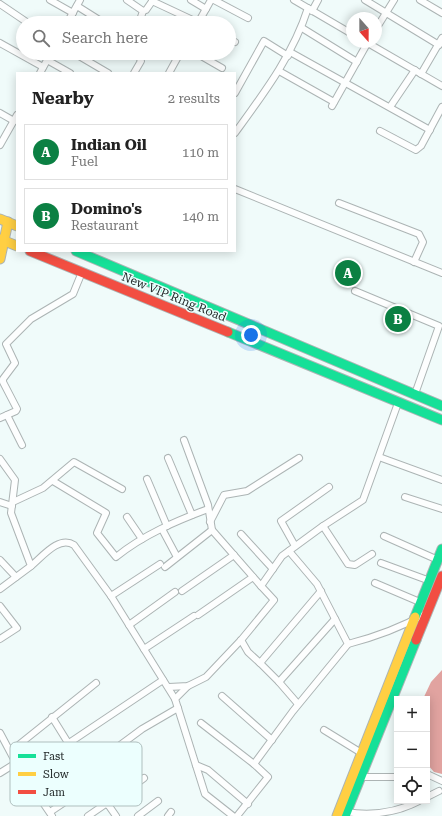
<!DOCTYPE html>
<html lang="en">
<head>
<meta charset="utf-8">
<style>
	:root { --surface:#fff; --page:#f2f2f2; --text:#222; --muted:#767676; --line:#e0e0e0; --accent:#0b8043 }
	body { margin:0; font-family:"Roboto Serif",serif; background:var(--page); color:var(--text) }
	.controls { position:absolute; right:12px; bottom:12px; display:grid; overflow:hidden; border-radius:0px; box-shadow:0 2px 10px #0003 }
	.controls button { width:36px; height:36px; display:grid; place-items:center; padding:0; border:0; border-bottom:1px solid var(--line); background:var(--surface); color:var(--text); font:20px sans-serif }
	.compass { position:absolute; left:346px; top:12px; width:36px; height:36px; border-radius:50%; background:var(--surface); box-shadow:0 2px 10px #0003; rotate:159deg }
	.you { position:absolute; left:251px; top:335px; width:14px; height:14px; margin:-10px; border:3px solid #fff; border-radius:50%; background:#1a73e8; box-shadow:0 0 0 6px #1a73e833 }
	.badge { display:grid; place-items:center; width:26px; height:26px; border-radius:50%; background:var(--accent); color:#fff; font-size:13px; font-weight:700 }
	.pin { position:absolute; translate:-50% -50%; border:2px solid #fff; box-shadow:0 1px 4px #0006 }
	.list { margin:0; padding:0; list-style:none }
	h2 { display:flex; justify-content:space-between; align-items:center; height:52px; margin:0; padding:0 16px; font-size:17px }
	h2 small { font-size:13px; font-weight:400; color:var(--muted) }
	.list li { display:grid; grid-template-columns:26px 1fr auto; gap:12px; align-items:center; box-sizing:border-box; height:56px; margin:0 8px 8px; padding:0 8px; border:1px solid var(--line); border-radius:0px }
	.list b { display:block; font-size:15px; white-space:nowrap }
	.list p { margin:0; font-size:13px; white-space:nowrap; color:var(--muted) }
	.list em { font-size:13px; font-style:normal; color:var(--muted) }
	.icon { flex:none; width:22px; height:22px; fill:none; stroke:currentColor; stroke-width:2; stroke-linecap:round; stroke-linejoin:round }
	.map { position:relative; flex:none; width:442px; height:816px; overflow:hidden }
	.search { position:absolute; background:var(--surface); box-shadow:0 2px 10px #0003; left:16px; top:16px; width:220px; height:44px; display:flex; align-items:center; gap:10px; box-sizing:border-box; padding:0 14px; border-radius:22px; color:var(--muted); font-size:15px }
	.panel { position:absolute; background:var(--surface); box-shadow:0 2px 10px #0003; left:16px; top:72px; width:220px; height:180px; border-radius:0px }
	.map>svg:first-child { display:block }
</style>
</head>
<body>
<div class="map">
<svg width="442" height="816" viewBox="0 0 442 816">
	<rect width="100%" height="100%" fill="#f0fbfa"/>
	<polygon fill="#e1a3a0" points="442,670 442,774 434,772 427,764 427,699 423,699 431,682"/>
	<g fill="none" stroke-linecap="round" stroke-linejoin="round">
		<defs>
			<g id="street">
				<polyline points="50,0 73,13"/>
				<polyline points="127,0 143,11 139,23"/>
				<polyline points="191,0 206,9"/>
				<polyline points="214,0 248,18"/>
				<polyline points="294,0 352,34"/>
				<polyline points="365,0 439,45"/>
				<polyline points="420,0 442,13"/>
				<polyline points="152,1 199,23"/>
				<polyline points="0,4 28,23"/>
				<polyline points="77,6 104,23"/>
				<polyline points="143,11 146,10 153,0"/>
				<polyline points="312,11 318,0"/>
				<polyline points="67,23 80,0"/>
				<polyline points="198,23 211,0"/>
				<polyline points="302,28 357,62"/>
				<polyline points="376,29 394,0"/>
				<polyline points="229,39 235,42"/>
				<polyline points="366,42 442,86"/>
				<polyline points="0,43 43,67"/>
				<polyline points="290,52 430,130"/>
				<polyline points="74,53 108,73"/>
				<polyline points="196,53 222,68"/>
				<polyline points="47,60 70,73"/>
				<polyline points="279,71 334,102"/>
				<polyline points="40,73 51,53"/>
				<polyline points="134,73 141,61 137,53"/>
				<polyline points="169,73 180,53"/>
				<polyline points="421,74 442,38"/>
				<polyline points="235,93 264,41 288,56"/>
				<polyline points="332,106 368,42"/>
				<polyline points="390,107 415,70"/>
				<polyline points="0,113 14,121"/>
				<polyline points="380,131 416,150 421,146 442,107"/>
				<path d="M235,133c29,-40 58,-78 73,-125"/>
				<polyline points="0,145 17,115"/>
				<polyline points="235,189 442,273"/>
				<polyline points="339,203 419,234 423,242 414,262"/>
				<polyline points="355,291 439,326 415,394"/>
				<polyline points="7,415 22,445"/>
				<polyline points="0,418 16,411 17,409 3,382 3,379 15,363 6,344 31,319 73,294 82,272"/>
				<polyline points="184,440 208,505 212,530 261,586"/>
				<polyline points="379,457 442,480"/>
				<polyline points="168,458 192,515"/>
				<polyline points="0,459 15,480 11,513 31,566 0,589"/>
				<polyline points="147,479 167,526"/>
				<path d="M53,481l53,32 -9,20 19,24c27,-22 60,-36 92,-48"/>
				<polyline points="405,497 442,509"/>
				<polyline points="0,502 12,506"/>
				<polyline points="13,502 43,488 74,462 122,489"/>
				<polyline points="127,517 142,539"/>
				<polyline points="210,522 224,495 247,491 299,458"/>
				<polyline points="323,526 348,564 355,565 372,554"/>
				<polyline points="162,529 177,557"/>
				<polyline points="241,534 273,569"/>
				<polyline points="384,536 438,560"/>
				<polyline points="295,546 281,521 329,487"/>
				<polyline points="0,560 16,577"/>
				<polyline points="381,563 430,581"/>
				<path d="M31,566c11,-9 28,-31 43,-21l37,51 64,103"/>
				<polyline points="165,567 212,530"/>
				<polyline points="375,583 422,603"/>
				<polyline points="182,591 234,555"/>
				<polyline points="111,596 160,564"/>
				<polyline points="0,606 17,628 0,639"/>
				<polyline points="198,615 253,577"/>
				<polyline points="129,625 175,592"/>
				<polyline points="241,640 248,652 260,663"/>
				<path d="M348,644c27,-7 52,-16 77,-30"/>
				<polyline points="144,649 194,616"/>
				<polyline points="279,682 260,663 321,591"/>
				<polyline points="188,686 175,699 205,794 233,816"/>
				<polyline points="169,687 188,686 206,677 242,639 274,600 261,586 282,556 323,526 363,500 398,403"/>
				<polyline points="222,696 272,740"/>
				<polyline points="298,704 279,682 335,619"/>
				<polyline points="52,717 93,783 116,816"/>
				<polyline points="201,723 254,764"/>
				<polyline points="324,730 363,754"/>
				<polyline points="0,733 16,763 52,816"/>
				<polyline points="11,751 96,683"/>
				<polyline points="196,765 208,770 248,804"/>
				<polyline points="0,773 16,763"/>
				<polyline points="427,774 442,781"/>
				<polyline points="27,777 69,743 163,680"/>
				<polyline points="359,777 397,777"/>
				<polyline points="427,797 439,791"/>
				<polyline points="108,805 144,778"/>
				<polyline points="50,812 129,759 119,746 142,729 178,708"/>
				<path d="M346,812c26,4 50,1 73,-11"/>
				<polyline points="88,816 107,803"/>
				<polyline points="138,816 158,801"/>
				<polyline points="168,816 171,812"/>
				<polyline points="237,816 268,777 254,764 293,711 348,644 317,584 289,551"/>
			</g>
			<g id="fast">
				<polyline points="76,251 442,406"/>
				<polyline points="228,332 442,420"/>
				<polyline points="415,617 442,549"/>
				<polyline points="345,816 416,640"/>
			</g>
			<g id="slow">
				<polyline points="0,219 17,226"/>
				<polyline points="0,239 17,246"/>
				<polyline points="0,259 8,222"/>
				<polyline points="337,816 415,617"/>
			</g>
			<g id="jam">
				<polyline points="30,251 228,332"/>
				<polyline points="416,640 442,576"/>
			</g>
		</defs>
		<use href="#street" stroke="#acb4b4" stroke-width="8"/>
		<use href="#fast" stroke="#acb4b4" stroke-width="11"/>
		<use href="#slow" stroke="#acb4b4" stroke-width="11"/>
		<use href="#jam" stroke="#acb4b4" stroke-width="11"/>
		<use href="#street" stroke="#fdfefe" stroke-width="6"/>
		<use href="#fast" stroke="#16e098" stroke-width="9"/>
		<use href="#slow" stroke="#ffcf43" stroke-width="9"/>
		<use href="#jam" stroke="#f24e42" stroke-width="9"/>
	</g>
	<g text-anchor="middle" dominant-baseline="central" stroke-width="3" stroke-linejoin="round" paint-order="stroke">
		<g font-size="12" fill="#222929" stroke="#ecfffe">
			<text transform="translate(174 297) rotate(22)">New VIP Ring Road</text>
		</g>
	</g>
	<rect x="10" y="742" width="132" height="64" rx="6" fill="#ecfffe" stroke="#afbfbe" stroke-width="1"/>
	<rect x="18" y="754" width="18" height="4" fill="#16e098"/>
	<rect x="18" y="772" width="18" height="4" fill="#ffcf43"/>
	<rect x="18" y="790" width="18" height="4" fill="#f24e42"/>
	<g font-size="11" fill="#222929">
		<text x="43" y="760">Fast</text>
		<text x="43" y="778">Slow</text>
		<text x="43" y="796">Jam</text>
	</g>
</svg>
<div class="controls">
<button>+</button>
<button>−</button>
<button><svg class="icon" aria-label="locate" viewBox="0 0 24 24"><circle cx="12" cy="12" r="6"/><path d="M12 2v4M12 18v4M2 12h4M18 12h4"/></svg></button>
</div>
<svg class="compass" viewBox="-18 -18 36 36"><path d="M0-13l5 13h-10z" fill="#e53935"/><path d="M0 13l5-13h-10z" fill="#767676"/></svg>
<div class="you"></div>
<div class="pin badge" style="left:348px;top:273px">A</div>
<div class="pin badge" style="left:398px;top:319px">B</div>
<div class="search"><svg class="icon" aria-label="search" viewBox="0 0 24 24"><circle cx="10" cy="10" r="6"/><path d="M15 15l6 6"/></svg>Search here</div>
<section class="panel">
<h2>Nearby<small>2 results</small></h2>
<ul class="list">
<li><span class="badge">A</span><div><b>Indian Oil</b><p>Fuel</p></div><em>110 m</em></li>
<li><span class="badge">B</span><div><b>Domino's</b><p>Restaurant</p></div><em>140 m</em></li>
</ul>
</section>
</div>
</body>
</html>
